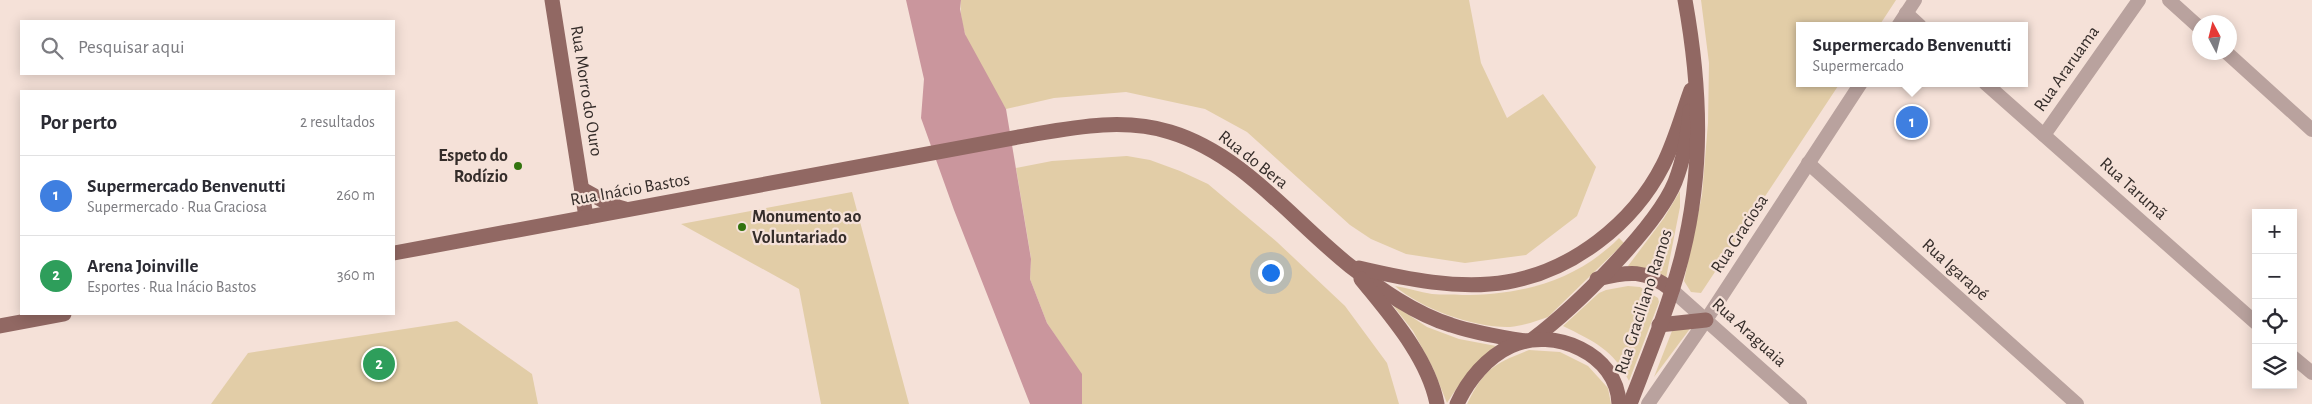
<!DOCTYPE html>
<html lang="pt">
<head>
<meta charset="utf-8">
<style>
	:root { --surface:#fff; --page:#f2f2f3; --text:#2b2b33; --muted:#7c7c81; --line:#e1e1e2; --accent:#32730e }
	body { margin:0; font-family:"Alegreya Sans",sans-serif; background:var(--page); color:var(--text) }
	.controls { position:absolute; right:15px; bottom:15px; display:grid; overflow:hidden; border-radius:0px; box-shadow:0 2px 12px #0003 }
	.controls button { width:45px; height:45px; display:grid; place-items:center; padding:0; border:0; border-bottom:1px solid var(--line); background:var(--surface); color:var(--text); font:25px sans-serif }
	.compass { position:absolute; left:2192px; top:15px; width:45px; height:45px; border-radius:50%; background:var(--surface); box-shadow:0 2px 12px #0003; rotate:353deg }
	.you { position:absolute; left:1270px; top:272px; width:18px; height:18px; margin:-12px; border:4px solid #fff; border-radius:50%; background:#1a73e8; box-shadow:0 0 0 8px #1a73e833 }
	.badge { display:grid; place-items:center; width:32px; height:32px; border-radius:50%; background:var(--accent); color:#fff; font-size:16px; font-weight:700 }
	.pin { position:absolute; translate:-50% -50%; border:2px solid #fff; box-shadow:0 1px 5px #0006 }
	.popup { position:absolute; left:1796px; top:22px; width:232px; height:65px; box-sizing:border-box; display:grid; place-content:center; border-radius:0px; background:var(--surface); filter:drop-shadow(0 1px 4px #0005); font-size:16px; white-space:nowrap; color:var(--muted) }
	.popup b { font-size:19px; color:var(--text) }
	.popup::after { content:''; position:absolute; left:50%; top:100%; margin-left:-10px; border:10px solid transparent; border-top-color:var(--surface) }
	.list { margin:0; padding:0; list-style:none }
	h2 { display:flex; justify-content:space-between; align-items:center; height:65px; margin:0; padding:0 20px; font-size:21px }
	h2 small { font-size:16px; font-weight:400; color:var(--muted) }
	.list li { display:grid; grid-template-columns:32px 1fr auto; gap:15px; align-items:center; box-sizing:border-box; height:80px; padding:0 20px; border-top:1px solid var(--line) }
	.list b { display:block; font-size:19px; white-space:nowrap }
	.list p { margin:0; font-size:16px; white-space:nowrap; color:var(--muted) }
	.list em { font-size:16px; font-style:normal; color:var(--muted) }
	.icon { flex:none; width:28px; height:28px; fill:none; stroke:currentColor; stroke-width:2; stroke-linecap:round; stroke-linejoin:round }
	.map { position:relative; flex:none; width:2312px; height:404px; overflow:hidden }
	.search { position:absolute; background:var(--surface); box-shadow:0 2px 12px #0003; left:20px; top:20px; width:375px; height:55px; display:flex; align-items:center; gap:12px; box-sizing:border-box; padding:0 18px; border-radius:0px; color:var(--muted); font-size:19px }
	.panel { position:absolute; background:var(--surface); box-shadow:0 2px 12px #0003; left:20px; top:90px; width:375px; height:225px; border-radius:0px }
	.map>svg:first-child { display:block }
</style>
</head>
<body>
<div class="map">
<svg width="2312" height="404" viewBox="0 0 2312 404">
	<rect width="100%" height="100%" fill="#f5e1d8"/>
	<g fill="#e2cda7">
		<path d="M961,0h508l12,63 26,55 36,-24 53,73 -19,49 -51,39 -61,8 -59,-9 -35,-15 -21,-14 -103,-93 -42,-23 -79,-17 -72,6 -48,11c-19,-32 -49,-70 -45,-109z"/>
		<polygon points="1701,0 1896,0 1879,26 1800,26 1800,83 1840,83 1701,293 1691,292 1684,281 1702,195 1708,123 1709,63"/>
		<polygon points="1127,156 1150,160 1180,171 1208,184 1277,242 1345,306 1387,363 1399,404 1082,404 1081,374 1047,323 1030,279 1031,258 1016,168 1052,161"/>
		<polygon points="1680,191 1680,207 1666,278 1628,266 1664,218"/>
		<polygon points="852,192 909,404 821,404 799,289 681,224"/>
		<path d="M1619,238l5,5 -76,74c-12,4 -25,9 -38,10 -35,1 -89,-18 -115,-41 12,2 25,6 37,8 10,1 21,0 30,1 60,0 114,-14 157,-57z"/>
		<path d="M1628,286l12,1 18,11 1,4 -30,79c-16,-32 -36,-40 -66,-55l36,-33 7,-3z"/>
		<path d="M1391,303l36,24 32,12 37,7c-20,17 -35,34 -49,57l-14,-35 -20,-37z"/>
		<polygon points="457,321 532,374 538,404 211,404 248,353"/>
		<polygon points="1692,326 1654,377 1672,331"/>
		<path d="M1529,350l31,2 28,14 20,22 3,16h-144c17,-35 26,-40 62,-54z"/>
	</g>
	<polygon fill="#ca969d" points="906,0 961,0 960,9 965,34 1006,109 1031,259 1030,279 1047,323 1082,374 1082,404 1030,404 954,210 921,118 924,79"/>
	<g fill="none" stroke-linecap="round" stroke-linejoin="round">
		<g stroke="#b9a29e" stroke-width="14">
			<polyline points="2169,0 2200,28"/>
			<polyline points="1906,13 1920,26"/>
			<polyline points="1898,26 1915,0"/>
			<polyline points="2226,52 2312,130"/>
			<polyline points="1985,83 2256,323"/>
			<polyline points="2044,135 2139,0"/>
			<polyline points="1808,163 2077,404"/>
			<polyline points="1672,290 1800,404"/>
			<polyline points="2293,357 2312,373"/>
			<polyline points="1648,404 1706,320 1861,83"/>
		</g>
		<g stroke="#916863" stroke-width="15">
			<polyline points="552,0 586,217"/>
			<polyline points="582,189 611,205 625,209"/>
			<path d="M394,253l630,-117c47,-8 98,-19 146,-4 73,22 122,88 180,134 30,23 65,48 101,59 24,8 49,12 74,16"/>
			<path d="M1359,268c47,11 99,22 148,14 65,-11 126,-58 156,-117 12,-24 19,-50 28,-75"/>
			<path d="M1361,279c29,36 67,78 76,125"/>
			<path d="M1597,279c32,-8 48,-10 75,11"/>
			<polyline points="1659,325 1706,320"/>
			<polyline points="0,326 64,314"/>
			<path d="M1533,339c41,-31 123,-111 142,-157 9,-23 13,-47 15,-71"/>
			<path d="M1457,404c11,-24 30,-47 54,-58 42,-20 107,8 108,58"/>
			<path d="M1630,404c18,-47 38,-95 51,-144 23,-88 20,-171 4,-260"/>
		</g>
	</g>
	<g fill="#32730e" stroke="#f5e1d8" stroke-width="2">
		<circle cx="518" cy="166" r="5"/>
		<circle cx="742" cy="227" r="5"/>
	</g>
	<g text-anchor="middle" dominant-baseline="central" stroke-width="4.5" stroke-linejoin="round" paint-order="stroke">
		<g font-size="18" fill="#352d2a" stroke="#f5e1d8">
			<text transform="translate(2067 69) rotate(-55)">Rua Araruama</text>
			<text transform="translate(586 91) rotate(81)">Rua Morro do Ouro</text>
			<text transform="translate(1253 160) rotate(38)">Rua do Bera</text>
			<text transform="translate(2133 189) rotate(42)">Rua Tarumã</text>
			<text transform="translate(630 190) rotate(-10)">Rua Inácio Bastos</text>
			<text transform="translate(1740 234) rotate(-57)">Rua Graciosa</text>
			<text transform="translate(1955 270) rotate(42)">Rua Igarapé</text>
			<text transform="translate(1644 302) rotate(-72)">Rua Graciliano Ramos</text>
			<text transform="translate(1749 333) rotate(42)">Rua Araguaia</text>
		</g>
		<g font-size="18" font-weight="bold" fill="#352d2a" stroke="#f5e1d8" text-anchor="end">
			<text x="508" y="156">Espeto do<tspan x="508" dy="21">Rodízio</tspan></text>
			<text x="752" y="217" text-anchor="start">Monumento ao<tspan x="752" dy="21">Voluntariado</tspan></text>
		</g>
	</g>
</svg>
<div class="controls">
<button>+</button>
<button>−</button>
<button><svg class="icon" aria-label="locate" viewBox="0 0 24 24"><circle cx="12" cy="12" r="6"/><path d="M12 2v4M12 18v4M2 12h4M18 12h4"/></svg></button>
<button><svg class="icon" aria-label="layers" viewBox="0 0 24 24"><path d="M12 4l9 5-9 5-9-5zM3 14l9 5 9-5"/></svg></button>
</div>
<svg class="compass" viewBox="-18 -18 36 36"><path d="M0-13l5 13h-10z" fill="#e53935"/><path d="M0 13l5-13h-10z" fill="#7c7c81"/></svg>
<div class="you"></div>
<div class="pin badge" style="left:1912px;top:122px;background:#3f7fe0">1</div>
<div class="popup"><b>Supermercado Benvenutti</b>Supermercado</div>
<div class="pin badge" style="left:379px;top:364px;background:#2e9e5b">2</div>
<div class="search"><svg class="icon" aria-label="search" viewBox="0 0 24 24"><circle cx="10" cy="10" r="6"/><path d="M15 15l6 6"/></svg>Pesquisar aqui</div>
<section class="panel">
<h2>Por perto<small>2 resultados</small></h2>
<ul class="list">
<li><span class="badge" style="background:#3f7fe0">1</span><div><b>Supermercado Benvenutti</b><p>Supermercado · Rua Graciosa</p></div><em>260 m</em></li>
<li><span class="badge" style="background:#2e9e5b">2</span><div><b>Arena Joinville</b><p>Esportes · Rua Inácio Bastos</p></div><em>360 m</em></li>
</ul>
</section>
</div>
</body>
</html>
